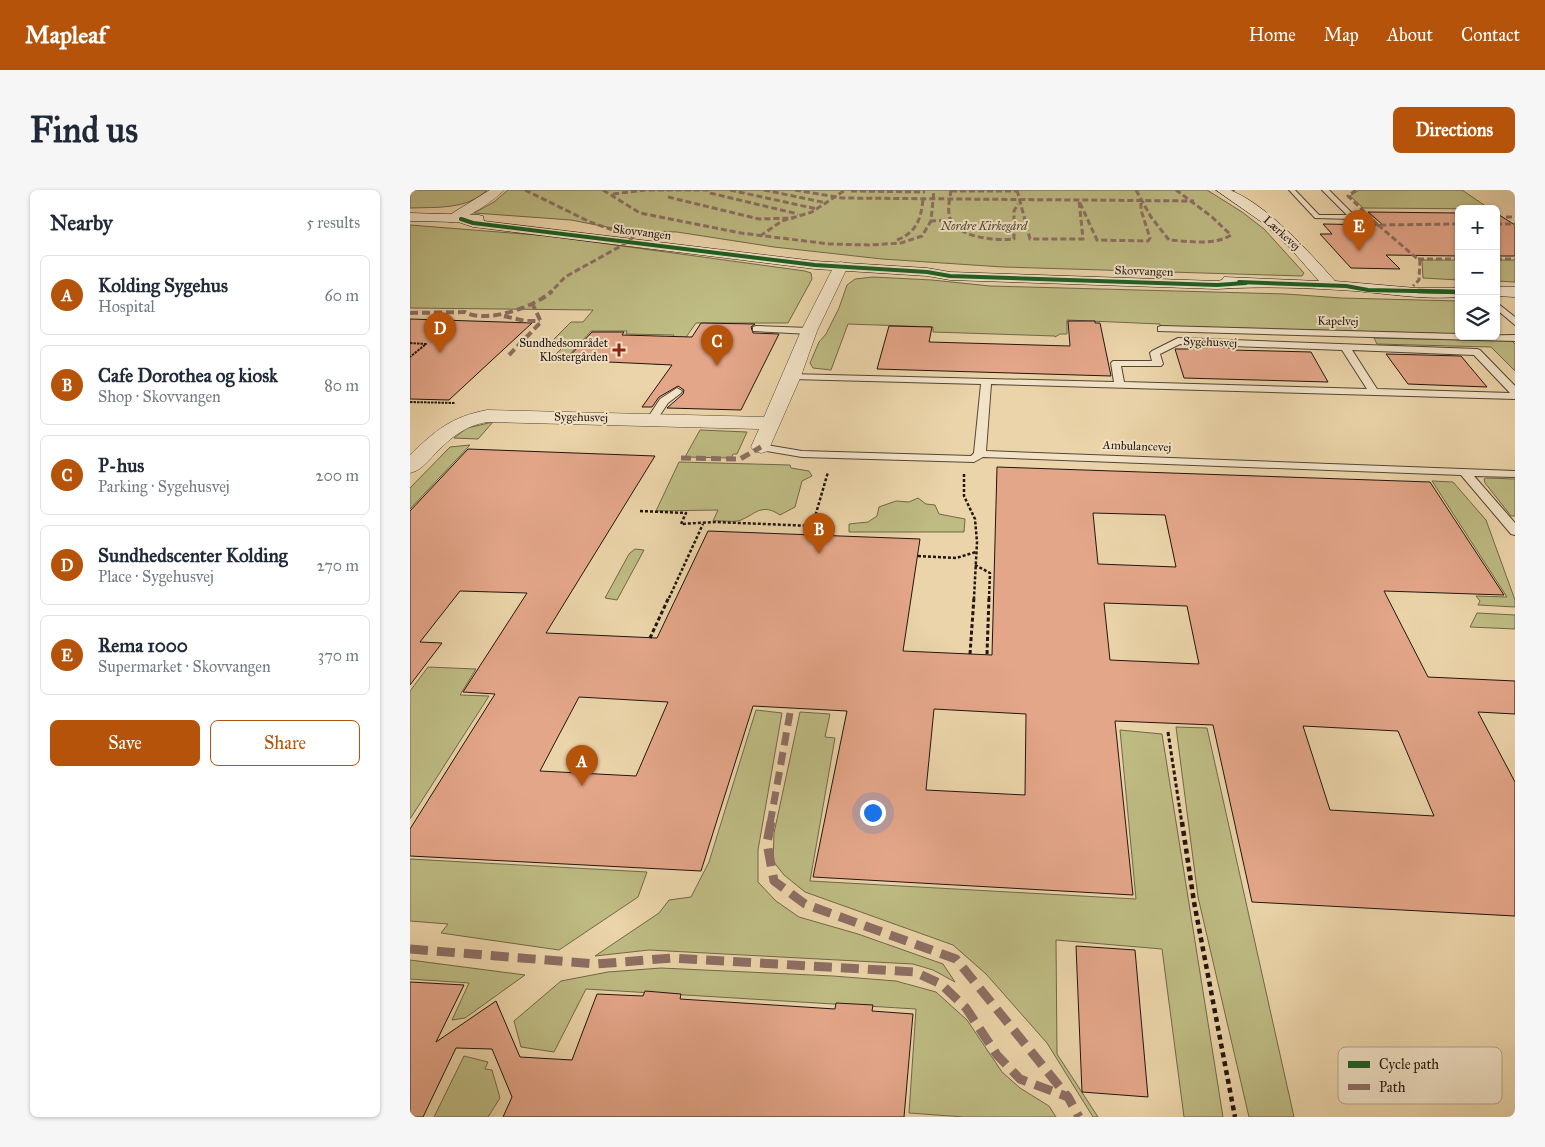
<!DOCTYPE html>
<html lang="en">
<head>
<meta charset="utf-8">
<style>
	:root { --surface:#fff; --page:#f6f6f7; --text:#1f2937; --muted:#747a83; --line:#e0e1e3; --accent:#b45309 }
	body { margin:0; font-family:"IM FELL Great Primer",serif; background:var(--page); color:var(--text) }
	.controls { position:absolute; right:15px; top:15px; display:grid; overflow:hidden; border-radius:8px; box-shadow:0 1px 4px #0004 }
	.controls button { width:45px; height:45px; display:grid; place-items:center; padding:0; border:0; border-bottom:1px solid var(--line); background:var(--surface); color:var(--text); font:25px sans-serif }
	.you { position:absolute; left:462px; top:622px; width:18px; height:18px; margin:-12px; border:4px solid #fff; border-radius:50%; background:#1a73e8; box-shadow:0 0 0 8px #1a73e833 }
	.badge { display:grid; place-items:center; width:32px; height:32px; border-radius:50%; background:var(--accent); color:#fff; font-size:16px; font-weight:700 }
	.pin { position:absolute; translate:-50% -41px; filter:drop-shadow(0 1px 2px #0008) }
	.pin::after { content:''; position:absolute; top:26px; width:18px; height:15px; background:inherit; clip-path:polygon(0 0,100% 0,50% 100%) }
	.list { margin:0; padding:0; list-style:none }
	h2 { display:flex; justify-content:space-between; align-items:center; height:65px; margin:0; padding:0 20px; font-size:21px }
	h2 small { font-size:16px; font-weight:400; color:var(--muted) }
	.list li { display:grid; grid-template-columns:32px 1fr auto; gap:15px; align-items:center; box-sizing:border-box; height:80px; margin:0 10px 10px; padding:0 10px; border:1px solid var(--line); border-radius:8px }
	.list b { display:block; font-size:19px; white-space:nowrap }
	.list p { margin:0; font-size:16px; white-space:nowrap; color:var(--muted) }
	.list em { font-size:16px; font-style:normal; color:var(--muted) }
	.actions { display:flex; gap:10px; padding:15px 20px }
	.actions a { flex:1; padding:11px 0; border:1px solid var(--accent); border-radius:8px; text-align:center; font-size:18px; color:var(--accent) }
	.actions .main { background:var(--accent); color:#fff }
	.icon { flex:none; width:28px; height:28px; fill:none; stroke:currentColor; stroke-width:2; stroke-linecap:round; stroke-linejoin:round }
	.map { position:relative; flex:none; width:1105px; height:927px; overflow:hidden; border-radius:8px }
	header { display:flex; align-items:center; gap:30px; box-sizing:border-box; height:70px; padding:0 25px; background:var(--accent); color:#fff }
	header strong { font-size:24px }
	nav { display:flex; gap:28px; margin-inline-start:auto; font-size:18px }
	.intro { display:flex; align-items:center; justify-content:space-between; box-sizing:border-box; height:120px; padding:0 30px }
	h1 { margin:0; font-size:35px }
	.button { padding:12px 22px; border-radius:8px; background:var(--accent); color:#fff; font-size:18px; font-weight:700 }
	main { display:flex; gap:30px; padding:0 30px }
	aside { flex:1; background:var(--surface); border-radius:8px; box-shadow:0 1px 4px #0004 }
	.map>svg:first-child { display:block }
</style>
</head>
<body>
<header>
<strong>Mapleaf</strong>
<nav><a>Home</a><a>Map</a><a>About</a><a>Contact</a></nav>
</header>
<div class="intro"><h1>Find us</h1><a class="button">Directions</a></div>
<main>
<aside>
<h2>Nearby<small>5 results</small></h2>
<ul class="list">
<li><span class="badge">A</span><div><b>Kolding Sygehus</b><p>Hospital</p></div><em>60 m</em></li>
<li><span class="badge">B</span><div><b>Cafe Dorothea og kiosk</b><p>Shop · Skovvangen</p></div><em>80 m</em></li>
<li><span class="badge">C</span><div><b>P-hus</b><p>Parking · Sygehusvej</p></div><em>200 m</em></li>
<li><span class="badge">D</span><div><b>Sundhedscenter Kolding</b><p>Place · Sygehusvej</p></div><em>270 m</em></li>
<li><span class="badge">E</span><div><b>Rema 1000</b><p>Supermarket · Skovvangen</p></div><em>370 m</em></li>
</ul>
<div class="actions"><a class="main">Save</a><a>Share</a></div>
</aside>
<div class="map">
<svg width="1105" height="927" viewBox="0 0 1105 927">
	<rect width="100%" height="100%" fill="#ebd4a9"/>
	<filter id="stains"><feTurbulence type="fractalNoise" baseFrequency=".004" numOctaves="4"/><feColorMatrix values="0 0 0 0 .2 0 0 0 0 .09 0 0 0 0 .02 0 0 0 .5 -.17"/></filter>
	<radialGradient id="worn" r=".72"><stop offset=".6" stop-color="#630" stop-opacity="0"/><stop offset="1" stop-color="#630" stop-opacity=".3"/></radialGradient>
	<g fill="#bebb83" stroke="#706848">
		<path d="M0,0h77c-20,20 -51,17 -77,18z"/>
		<polygon points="98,0 797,0 832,22 854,39 894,83 892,86 593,77 472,69 364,57 267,42 212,40 161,30 64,23 84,12"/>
		<polygon points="949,0 1052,0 1080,19 953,18 940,6"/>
		<polygon points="0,35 139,46 395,81 401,83 402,89 378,133 286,133 257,174 244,174 264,145 216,144 217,141 181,141 154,171 140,170 153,157 137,156 161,132 173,132 183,120 0,118"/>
		<polygon points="1012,70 1049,70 1049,90 1013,88"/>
		<polygon points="1086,70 1105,70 1105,92 1086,91"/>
		<polygon points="463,87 522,90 580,96 876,104 931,108 1049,111 1049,144 750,136 750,134 657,130 657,144 650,144 645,147 645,146 523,142 523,137 438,134 421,180 403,178 400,173 409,152 416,144 429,118 437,95 445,89"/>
		<polygon points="964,148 1102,151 1105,154 1105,181 1081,157 967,154"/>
		<polygon points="83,232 68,249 44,248 57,238"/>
		<polygon points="290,240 337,242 327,264 323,264 321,268 275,267"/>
		<polygon points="60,255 0,319 0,298 40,257"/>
		<path d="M269,272l111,3 1,3 18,3 3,5 -10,5 -7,26 -15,8c-18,-12 -23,-2 -39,5 -7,3 -20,0 -28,1l5,-11 -62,1z"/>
		<polygon points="1076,288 1105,289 1105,326 1101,326 1075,293 1074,289"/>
		<polygon points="1022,291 1043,292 1076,330 1105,410 1105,417 1068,415 1070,411 1066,406 1097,407"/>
		<polygon points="508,308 516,314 525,315 529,324 555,329 554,342 439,342 439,334 458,332 467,326 469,317 486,311 499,312"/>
		<polygon points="225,359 234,360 207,410 195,408 219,364"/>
		<polygon points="1067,423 1105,425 1105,439 1060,437"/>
		<polygon points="18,477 66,479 50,505 79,506 0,629 0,501"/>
		<polygon points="346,520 372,523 348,660 348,692 366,711 389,727 448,744 533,774 545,792 523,780 503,774 239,760 185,766 249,723 259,710 281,707 299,672"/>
		<polygon points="390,522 420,524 415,547 425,548 400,691 726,709 710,540 752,544 813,927 774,927 752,759 646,750 647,864 688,927 683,927 637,853 576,784 543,755 395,702 374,685 363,671 364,643"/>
		<polygon points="766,537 797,538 884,927 839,927 788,707"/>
		<polygon points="0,669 237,682 228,707 149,760 31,743 38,734 0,731"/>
		<polygon points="0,770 115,785 55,828 42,830 59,793 0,789"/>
		<polygon points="251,778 423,786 486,791 526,802 557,830 592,882 610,898 639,916 646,927 554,927 499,923 506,819 176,799 144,862 111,857 104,831 151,791 198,782"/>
		<polygon points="54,866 78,872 75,879 82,880 90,908 78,927 24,927"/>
	</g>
	<g fill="#e4a689" stroke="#22150e" fill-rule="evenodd">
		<polygon points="958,22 1049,23 1049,66 976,65 990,79 941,78 910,44 922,44 913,34 973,35"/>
		<polygon points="1086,23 1105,35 1105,66 1086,66"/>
		<polygon points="0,129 62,131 122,133 39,210 0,209"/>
		<polygon points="658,131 685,131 685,133 690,133 701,186 467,179 479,136 522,137 519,152 660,156"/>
		<polygon points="291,133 345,134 341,137 343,143 369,144 331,220 257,218 273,204 274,200 268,196 249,207 242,217 232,217 262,175 156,170 182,142 214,142 212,145 282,147"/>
		<polygon points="778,156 821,158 822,160 901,162 918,192 774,188 765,159 779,159"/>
		<polygon points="976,164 1051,166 1077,197 998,194"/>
		<path d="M58,259l187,7 -109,177 111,5 51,-107 212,8 -17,112 89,4 5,-188 433,15 74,113 -120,-4 44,86 87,4v33l-37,-2 37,70v134l-263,-14 -39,-177 -98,-4 18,174 -320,-18 34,-166 -94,-5 -52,165 -291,-15v-27l85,-135 -32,-2 64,-99 -67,-2 -40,51 22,1 -32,42v-174zM683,323l72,2 11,52 -78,-3zM694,413l83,3 12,58 -89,-4zM169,507l89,5 -32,74 -96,-5zM524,519l92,5 -1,81 -99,-5zM893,536l95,5 36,85 -104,-6z"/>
		<polygon points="666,756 725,760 738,907 672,902"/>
		<polygon points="0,792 54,795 26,852 86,811 110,867 162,870 187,804 233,806 235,801 271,804 270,809 425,819 426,813 463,815 462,821 503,824 494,927 93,927 102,907 82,859 46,858 13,927 0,927"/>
	</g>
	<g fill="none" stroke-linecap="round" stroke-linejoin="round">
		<defs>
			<g id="lane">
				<polygon points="811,0 824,0 813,3"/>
				<polygon points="879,0 885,0 909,25 937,25 912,0 919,0 946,27 943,29 905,28"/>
				<polygon points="1086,112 1105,127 1105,135 1086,119"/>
				<polygon points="346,136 399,138 403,141 399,144 343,141 343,137"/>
				<polygon points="751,136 1049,144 1049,146 1105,145 1105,151 748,141 748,137"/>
				<path d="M768,148l299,11 3,1 35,36v13l-524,-15 -5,67 529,20v6l-41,-1 41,47v12l-4,-1 -50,-59 -478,-18 -9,5 -172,-5 -41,-7 -6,-3 6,-3 41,7 169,5 3,-3 7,-69 -189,-5 -3,-1v-4l325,8 -3,-19 2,-2h39l-2,-8 2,-2zM770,154l162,6 25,39 -243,-7 -3,-16h40l2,-2 -3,-10zM942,160l122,5 36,38 -133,-4z"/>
				<polygon points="267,198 272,201 271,203 258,213 246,231 238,231 237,229 250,209"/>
			</g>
			<g id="street">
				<path d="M80,0h14c-8,9 -45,35 -56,32l-2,-3 2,-3z"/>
				<path d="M431,72l5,1 2,3 -31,65 -16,45 -33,75 -7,2 -7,-2 -3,-4 8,-18 -272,-7c-18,3 -32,12 -44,24 -11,9 -19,24 -33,27v-18c26,-25 41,-38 77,-45l277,7 37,-86 33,-65 2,-3z"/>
			</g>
			<g id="secondary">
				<path d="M806,0c5,0 11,0 16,1 35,14 78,62 103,90l81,7h43v9c-35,3 -69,-3 -104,-6 -45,-3 -92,-5 -138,-2l-267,-9 -23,-4 -112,-7 -342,-42 -15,-5 -48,-1v-8l69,2 4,1 1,5 331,40 112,7 23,4 267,9 5,-1 2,-3 95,4 -30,-34 -26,-24z"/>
				<polygon points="1086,97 1105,97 1105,107 1086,106"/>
			</g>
		</defs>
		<use href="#lane" stroke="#544535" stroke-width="2"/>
		<use href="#street" stroke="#544535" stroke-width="1"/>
		<use href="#secondary" stroke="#22150e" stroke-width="1"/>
		<g stroke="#22150e" stroke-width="2" stroke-dasharray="2.5 1" stroke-linecap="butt">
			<polyline points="0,153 16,154 0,167"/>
			<polyline points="0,212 45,213"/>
		</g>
		<g stroke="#22150e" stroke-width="2.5" stroke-dasharray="3 2" stroke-linecap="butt">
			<polyline points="554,284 554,306 565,329 567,352 564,408"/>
			<polyline points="230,321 276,323 271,334 305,332 403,336"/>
			<polyline points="400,344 418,282"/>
			<polyline points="508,366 546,368 566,362"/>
			<polyline points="565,375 580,383 579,408"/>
			<polyline points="259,408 293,334"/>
		</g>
		<g stroke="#22150e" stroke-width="3" stroke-dasharray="4 2.5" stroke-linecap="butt">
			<polyline points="240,448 259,407"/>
			<polyline points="560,464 564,407"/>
			<polyline points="577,464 579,407"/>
			<polyline points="758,542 772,634"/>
		</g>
		<polyline stroke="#22150e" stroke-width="4.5" stroke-dasharray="5 4" stroke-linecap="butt" points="772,632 784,712 825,927"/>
		<use href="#lane" fill="#f2e3c7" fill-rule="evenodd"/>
		<use href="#street" fill="#f2e3c7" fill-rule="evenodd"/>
		<use href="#secondary" fill="#f2e3c7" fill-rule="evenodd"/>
		<g stroke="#8d6e63" stroke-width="3" stroke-dasharray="6 3" stroke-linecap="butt">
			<polyline points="115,0 180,32 223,47 218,52 155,87 141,102"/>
			<polyline points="193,0 230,23 331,43 419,54 459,55 491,53 512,46 521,31 524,0"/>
			<polyline points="320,0 407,19"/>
			<polyline points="354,0 417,13"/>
			<polyline points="385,0 432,8 784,11"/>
			<path d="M541,0c-1,8 -4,19 -1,28 7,20 47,23 64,21v-28l4,-7"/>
			<polyline points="607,0 620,49 673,49 669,10"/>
			<path d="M726,0l15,27 18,23c19,1 45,6 62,-5l-19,-18 -36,-27"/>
			<polyline points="946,0 938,6 968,35 1049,34"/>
			<polyline points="1103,0 1105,1"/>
			<polyline points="441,1 515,2"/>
			<polyline points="541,1 607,1"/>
			<polyline points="300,3 388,24"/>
			<polyline points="203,4 235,0 300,0"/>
			<polyline points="258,7 349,29 384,28"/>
			<polyline points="670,13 687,50 738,51 740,48 731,20 731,13"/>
			<polyline points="1096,27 1105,27"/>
			<polyline points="520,31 541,30"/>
			<polyline points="1086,34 1105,34"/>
			<polyline points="968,35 1010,71 1009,90 1003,96"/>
			<polyline points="350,46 372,31 402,22 435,0"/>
			<path d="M487,50c20,-8 24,-21 26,-41"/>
			<polyline points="1008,69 1049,69"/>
			<polyline points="1086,69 1105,69"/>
		</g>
		<g stroke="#8d6e63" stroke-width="4" stroke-dasharray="8 4" stroke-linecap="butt">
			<path d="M0,123l55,-1c20,12 71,-5 87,-21"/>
			<polyline points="94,126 115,131 130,131"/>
			<polyline points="99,165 131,132 123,115"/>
		</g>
		<polyline stroke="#8d6e63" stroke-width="5" stroke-dasharray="10 5" stroke-linecap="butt" points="271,268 330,269 351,257"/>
		<polyline stroke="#8d6e63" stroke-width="7" stroke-dasharray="13 7" stroke-linecap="butt" points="360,634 380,523"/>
		<g stroke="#8d6e63" stroke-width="9" stroke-dasharray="18 9" stroke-linecap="butt">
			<polyline points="361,632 357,653 364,691 395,714 546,769 658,907"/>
			<polyline points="0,759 186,774 262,768 505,782 531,794 556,818 587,865 610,889 658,907 669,927"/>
		</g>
		<defs>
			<g id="cycleway-far1">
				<polyline points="51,29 63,33 405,75 517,82 540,86 807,95 836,93"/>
				<polyline points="829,92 936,96 958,100 1049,102"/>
			</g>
			<polyline id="cycleway" points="1008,101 1049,102"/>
		</defs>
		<use href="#cycleway-far1" stroke="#f2e3c7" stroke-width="5"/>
		<use href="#cycleway" stroke="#f2e3c7" stroke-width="6"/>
		<use href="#cycleway-far1" stroke="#1b5e20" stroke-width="4"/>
		<use href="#cycleway" stroke="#1b5e20" stroke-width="4.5"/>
	</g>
	<path fill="#8f2418" stroke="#f2e3c7" stroke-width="2" d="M206.5 152.5h5v5h5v5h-5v5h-5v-5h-5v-5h5z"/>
	<g text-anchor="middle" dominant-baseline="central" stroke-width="4" stroke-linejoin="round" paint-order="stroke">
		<g font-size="12" font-style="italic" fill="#514731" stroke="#f2e3c7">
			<text x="574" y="36">Nordre Kirkegård</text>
		</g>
		<g font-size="12" fill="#22150e" stroke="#f2e3c7">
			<text transform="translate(232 42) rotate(7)">Skovvangen</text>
			<text transform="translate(872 43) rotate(42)">Lærkevej</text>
			<text transform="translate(734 81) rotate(2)">Skovvangen</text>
			<text transform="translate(928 131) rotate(1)">Kapelvej</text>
			<text transform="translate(800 152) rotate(2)">Sygehusvej</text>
			<text transform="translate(171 227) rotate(1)">Sygehusvej</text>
			<text transform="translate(727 256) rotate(2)">Ambulancevej</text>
		</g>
		<g font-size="12" fill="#22150e" stroke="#f2e3c7" text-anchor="end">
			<text x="198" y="153">Sundhedsområdet<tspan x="198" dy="14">Klostergården</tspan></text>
		</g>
	</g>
	<rect x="928" y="857" width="164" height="57" rx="8" fill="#f2e3c7" stroke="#b4a590" stroke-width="1"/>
	<rect x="938" y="871" width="22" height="7" fill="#1b5e20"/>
	<rect x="938" y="894" width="22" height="6" fill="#8d6e63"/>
	<g font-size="14" fill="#22150e">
		<text x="969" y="879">Cycle path</text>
		<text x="969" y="902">Path</text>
	</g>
	<rect width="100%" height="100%" filter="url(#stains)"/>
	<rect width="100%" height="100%" fill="url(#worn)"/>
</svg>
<div class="controls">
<button>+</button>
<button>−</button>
<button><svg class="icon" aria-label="layers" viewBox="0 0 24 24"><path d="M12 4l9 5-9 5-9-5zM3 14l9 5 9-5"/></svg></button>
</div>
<div class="you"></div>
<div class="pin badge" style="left:172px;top:596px">A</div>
<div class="pin badge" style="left:409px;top:364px">B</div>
<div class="pin badge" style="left:307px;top:176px">C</div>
<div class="pin badge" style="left:30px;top:163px">D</div>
<div class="pin badge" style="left:949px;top:61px">E</div>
</div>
</main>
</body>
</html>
